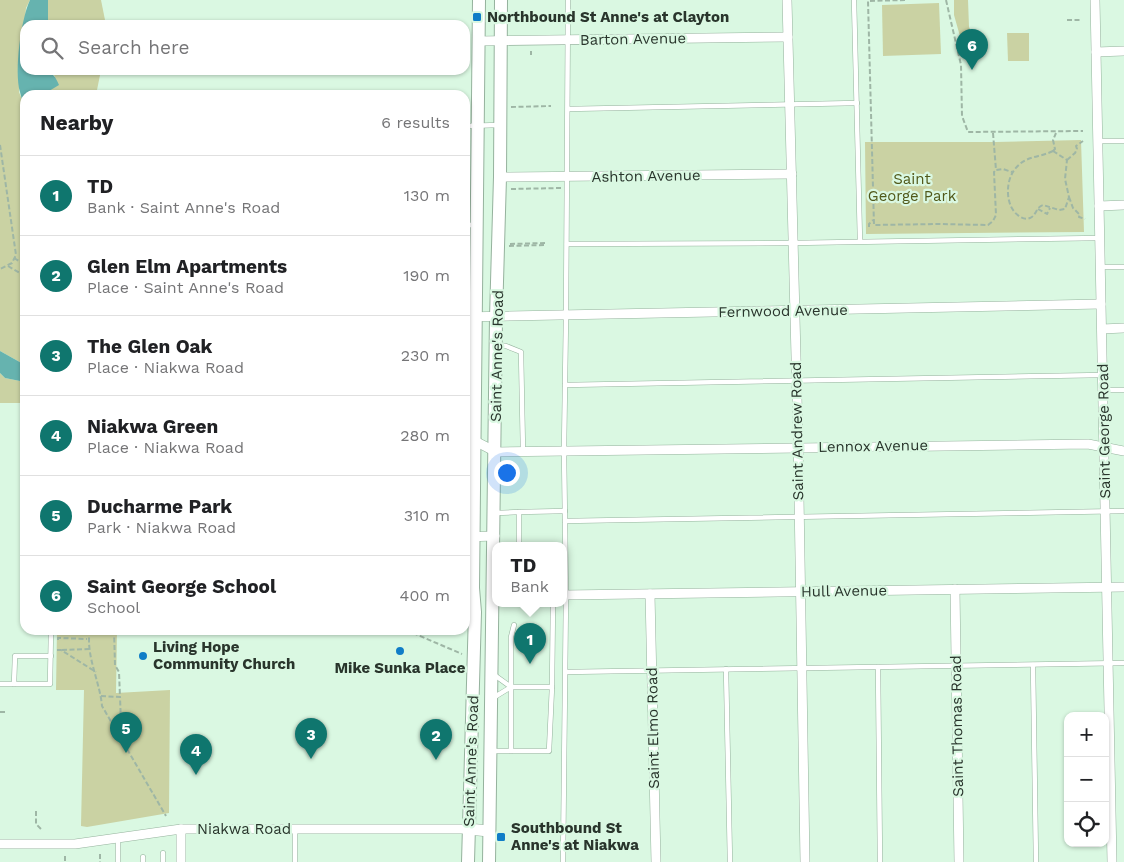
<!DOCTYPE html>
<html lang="en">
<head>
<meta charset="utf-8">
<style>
	:root { --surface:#fff; --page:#f2f2f2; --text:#202124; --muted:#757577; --line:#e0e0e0; --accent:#0f766e }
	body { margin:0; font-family:"Work Sans",sans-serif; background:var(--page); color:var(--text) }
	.controls { position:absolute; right:15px; bottom:15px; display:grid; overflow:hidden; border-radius:10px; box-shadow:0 1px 4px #0004 }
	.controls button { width:45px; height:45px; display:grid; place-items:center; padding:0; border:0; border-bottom:1px solid var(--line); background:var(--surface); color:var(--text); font:25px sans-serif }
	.you { position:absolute; left:506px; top:472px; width:18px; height:18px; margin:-12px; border:4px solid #fff; border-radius:50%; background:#1a73e8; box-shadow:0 0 0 8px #1a73e833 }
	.badge { display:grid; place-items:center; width:32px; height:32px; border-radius:50%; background:var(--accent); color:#fff; font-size:16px; font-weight:700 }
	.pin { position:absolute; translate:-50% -41px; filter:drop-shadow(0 1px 2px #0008) }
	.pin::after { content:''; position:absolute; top:26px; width:18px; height:15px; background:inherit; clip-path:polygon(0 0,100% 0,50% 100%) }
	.popup { position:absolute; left:492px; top:542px; width:75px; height:65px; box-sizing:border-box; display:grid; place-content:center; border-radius:10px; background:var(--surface); filter:drop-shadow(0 1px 4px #0005); font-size:16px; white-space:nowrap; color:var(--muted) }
	.popup b { font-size:19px; color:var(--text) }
	.popup::after { content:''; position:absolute; left:50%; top:100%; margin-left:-10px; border:10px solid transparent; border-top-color:var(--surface) }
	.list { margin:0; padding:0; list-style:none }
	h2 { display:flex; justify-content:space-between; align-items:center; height:65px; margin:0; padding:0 20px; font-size:21px }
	h2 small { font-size:16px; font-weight:400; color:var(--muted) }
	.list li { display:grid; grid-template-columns:32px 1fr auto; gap:15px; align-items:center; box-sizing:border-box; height:80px; padding:0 20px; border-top:1px solid var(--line) }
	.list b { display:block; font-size:19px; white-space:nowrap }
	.list p { margin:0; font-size:16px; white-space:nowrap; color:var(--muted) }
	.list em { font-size:16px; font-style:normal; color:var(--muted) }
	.icon { flex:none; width:28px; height:28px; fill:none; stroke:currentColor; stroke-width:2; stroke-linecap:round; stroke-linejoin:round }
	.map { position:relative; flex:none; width:1124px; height:862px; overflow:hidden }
	.search { position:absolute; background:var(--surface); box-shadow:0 1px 4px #0004; left:20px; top:20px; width:450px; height:55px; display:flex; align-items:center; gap:12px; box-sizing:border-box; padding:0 18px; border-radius:15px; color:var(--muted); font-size:19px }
	.panel { position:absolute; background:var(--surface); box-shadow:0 1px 4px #0004; left:20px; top:90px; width:450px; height:545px; border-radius:15px }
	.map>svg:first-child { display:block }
</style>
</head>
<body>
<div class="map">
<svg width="1124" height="862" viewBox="0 0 1124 862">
	<rect width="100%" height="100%" fill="#daf8e2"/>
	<g fill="#cad2a3">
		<polygon points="0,0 30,0 26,8 19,92 25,107 25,365 0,351"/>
		<polygon points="48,0 101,0 106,25 48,25"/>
		<polygon points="954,0 968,0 969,27 974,38 974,61 967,61 954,15"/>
		<polygon points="939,3 941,54 883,56 882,5"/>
		<polygon points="1007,33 1029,33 1029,61 1008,61"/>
		<polygon points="46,70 101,70 96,95 48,95 55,76"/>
		<polygon points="1081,140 1084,232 866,234 865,142 996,142"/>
		<polygon points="0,373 5,378 25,382 25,403 0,403"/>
		<polygon points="57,630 117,630 116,693 170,690 169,813 87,827 81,826 84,690 56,690"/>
	</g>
	<g fill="#66b3af">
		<path d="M30,0h18v25h-23v45c17,0 27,-3 34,15l-10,6 -1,4h-23v12c-2,-5 -4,-10 -5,-15 -6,-21 1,-73 10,-92z"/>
		<polygon points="0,351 25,365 25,382 5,378 0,373"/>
	</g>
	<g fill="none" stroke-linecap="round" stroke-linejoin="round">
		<defs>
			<g id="service">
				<polyline points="854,0 860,241"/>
				<polyline points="568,109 857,103"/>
				<polyline points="465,126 499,125"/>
				<polyline points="1098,141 1124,141"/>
				<polyline points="465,225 476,225"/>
				<polyline points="567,244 793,243 1100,238"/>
				<polyline points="1100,267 1124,267"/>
				<polyline points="498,345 506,346 521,352 523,451"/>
				<polyline points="565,385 1103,375"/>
				<polyline points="1104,390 1124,390"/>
				<polyline points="496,513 519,512"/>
				<polyline points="565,521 1124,511"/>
				<polyline points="519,545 519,512 565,511"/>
				<polyline points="1033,665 1036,862"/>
				<polyline points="878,667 880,862"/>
				<polyline points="726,669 730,862"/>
				<polyline points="566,672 1124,663"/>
				<polyline points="493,674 511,687"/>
				<polyline points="0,684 50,684 51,630"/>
				<polyline points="14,684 15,656 51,656"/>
				<polyline points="493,698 511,687 552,687 553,603"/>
				<polyline points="492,751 549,751 552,687"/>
				<polyline points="511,751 511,637 514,625"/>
				<polyline points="295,829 295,862"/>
				<polyline points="118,838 118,862"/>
				<polyline points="163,853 163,862"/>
				<polyline points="143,857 143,862"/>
				<polyline points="563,862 566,595 564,451 566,316 568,0"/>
			</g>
			<g id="minor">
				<polyline points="787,0 798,436 805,862"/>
				<polyline points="1095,0 1112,862"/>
				<polyline points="479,41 788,37"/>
				<polyline points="1096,52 1124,51"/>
				<polyline points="500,177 792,174"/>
				<polyline points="1099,206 1124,205"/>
				<polyline points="465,317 1101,304"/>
				<polyline points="1102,329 1124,328"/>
				<polyline points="475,441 496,452 1088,444 1124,451"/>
				<polyline points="465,537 495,536"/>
				<polyline points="955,589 959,862"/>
				<polyline points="650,594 656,862"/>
				<polyline points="564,595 1124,587"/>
				<polyline points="181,829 181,862"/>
				<polyline points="0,844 75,844 181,829 468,829"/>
			</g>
			<polyline id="tertiary" points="468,829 489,831"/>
			<g id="secondary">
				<polyline points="468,862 475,612 473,588 479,0"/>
				<polyline points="489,862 496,317 500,177 501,0"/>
			</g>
		</defs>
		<use href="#service" stroke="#95b29d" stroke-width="5.5"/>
		<use href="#minor" stroke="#95b29d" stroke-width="10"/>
		<use href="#tertiary" stroke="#95b29d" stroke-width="12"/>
		<use href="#secondary" stroke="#95b29d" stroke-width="14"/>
		<g stroke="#9eb6a5" stroke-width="2" stroke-dasharray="5 2.5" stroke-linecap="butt">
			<polyline points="905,0 868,1 874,225 937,224 988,225 993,221 996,215 994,172 996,170"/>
			<polyline points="946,0 961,65 962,116 968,132 1083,131"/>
			<polyline points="1067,20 1080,20"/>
			<polyline points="531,51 531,55"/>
			<polyline points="511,107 551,106"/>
			<polyline points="993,133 996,170 1003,169 1012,172"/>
			<polyline points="0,145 16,255 12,263 0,269"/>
			<path d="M1053,151l14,9 -2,19 4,18 -4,12 -6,1 -16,-5c-7,2 -7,11 -13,13 -4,2 -8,0 -11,-2 -14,-9 -14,-35 -4,-47 11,-14 24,-11 38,-18z"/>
			<polyline points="1053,151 1055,149 1053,140 1056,133"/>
			<polyline points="1067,160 1075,153 1077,149 1076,146 1083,141"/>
			<polyline points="511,189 561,188"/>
			<polyline points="1069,197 1073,208 1080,215 1079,217 1085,219"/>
			<polyline points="1038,209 1047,214 1050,208"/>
			<polyline points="869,227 869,224 873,220"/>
			<polyline points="510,244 545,243"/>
			<polyline points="509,246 544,245"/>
			<polyline points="14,258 25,265"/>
			<polyline points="8,266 25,276"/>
			<path d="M90,630c-5,24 10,52 12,76l64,110"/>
			<polyline points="114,630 115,665 119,672 120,697"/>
			<polyline points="406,630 462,654"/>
			<polyline points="58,640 58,638 87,639"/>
			<polyline points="57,650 61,650 96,672"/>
			<polyline points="62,650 89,649"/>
			<polyline points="101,696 120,697 121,723 116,731"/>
			<polyline points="0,712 7,712"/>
			<polyline points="36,811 36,824 41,829"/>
			<polyline points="100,854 100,862"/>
			<polyline points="65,856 65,862"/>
		</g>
		<use href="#service" stroke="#fff" stroke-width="4.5"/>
		<use href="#minor" stroke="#fff" stroke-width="9"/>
		<use href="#tertiary" stroke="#fff" stroke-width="11"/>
		<use href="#secondary" stroke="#fff" stroke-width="12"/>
	</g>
	<g fill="#107dc7" stroke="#daf8e2" stroke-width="2">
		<rect x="472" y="12" width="10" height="10" rx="2.5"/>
		<circle cx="400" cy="651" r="5"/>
		<circle cx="143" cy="656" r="5"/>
		<rect x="496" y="832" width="10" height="10" rx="2.5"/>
	</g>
	<g text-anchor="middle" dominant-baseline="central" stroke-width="4.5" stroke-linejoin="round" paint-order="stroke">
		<g font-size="15" font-weight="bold" fill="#29352c" stroke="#daf8e2" text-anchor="start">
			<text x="487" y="17">Northbound St Anne's at Clayton</text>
			<text x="153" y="647">Living Hope<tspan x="153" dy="17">Community Church</tspan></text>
			<text x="400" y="668" text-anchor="middle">Mike Sunka Place</text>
			<text x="511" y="828">Southbound St<tspan x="511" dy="17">Anne's at Niakwa</tspan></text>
		</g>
		<g font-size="15" fill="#29352c" stroke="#daf8e2">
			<text transform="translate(633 39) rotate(-1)">Barton Avenue</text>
			<text transform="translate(646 176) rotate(-1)">Ashton Avenue</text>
			<text transform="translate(783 311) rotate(-1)">Fernwood Avenue</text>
			<text transform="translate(497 356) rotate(-89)">Saint Anne's Road</text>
			<text transform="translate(797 431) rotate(-91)">Saint Andrew Road</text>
			<text transform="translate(1104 431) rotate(-91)">Saint George Road</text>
			<text transform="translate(873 446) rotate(-1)">Lennox Avenue</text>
			<text transform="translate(844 591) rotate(-1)">Hull Avenue</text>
			<text transform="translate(957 726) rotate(-91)">Saint Thomas Road</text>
			<text transform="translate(653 728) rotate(-91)">Saint Elmo Road</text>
			<text transform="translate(471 761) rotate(-88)">Saint Anne's Road</text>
			<text x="244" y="829">Niakwa Road</text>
		</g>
		<g font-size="15" fill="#505819" stroke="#daf8e2">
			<text x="912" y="179">Saint<tspan x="912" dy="17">George Park</tspan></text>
		</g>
	</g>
</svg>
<div class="controls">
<button>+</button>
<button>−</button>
<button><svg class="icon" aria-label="locate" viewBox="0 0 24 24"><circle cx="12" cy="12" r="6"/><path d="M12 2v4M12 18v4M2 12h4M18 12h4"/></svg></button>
</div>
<div class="you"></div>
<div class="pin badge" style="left:530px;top:664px">1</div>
<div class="popup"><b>TD</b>Bank</div>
<div class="pin badge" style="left:436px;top:760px">2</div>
<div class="pin badge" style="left:311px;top:759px">3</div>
<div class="pin badge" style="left:196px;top:775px">4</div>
<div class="pin badge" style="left:126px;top:753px">5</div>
<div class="pin badge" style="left:972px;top:70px">6</div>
<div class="search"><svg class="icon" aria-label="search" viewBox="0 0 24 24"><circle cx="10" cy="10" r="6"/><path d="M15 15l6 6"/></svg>Search here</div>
<section class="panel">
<h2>Nearby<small>6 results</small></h2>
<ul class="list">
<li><span class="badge">1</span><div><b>TD</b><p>Bank · Saint Anne's Road</p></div><em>130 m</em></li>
<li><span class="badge">2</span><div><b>Glen Elm Apartments</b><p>Place · Saint Anne's Road</p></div><em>190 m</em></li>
<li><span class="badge">3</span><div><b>The Glen Oak</b><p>Place · Niakwa Road</p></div><em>230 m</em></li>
<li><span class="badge">4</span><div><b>Niakwa Green</b><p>Place · Niakwa Road</p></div><em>280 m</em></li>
<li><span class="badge">5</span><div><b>Ducharme Park</b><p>Park · Niakwa Road</p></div><em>310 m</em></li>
<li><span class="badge">6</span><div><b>Saint George School</b><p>School</p></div><em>400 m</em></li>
</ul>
</section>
</div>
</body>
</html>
